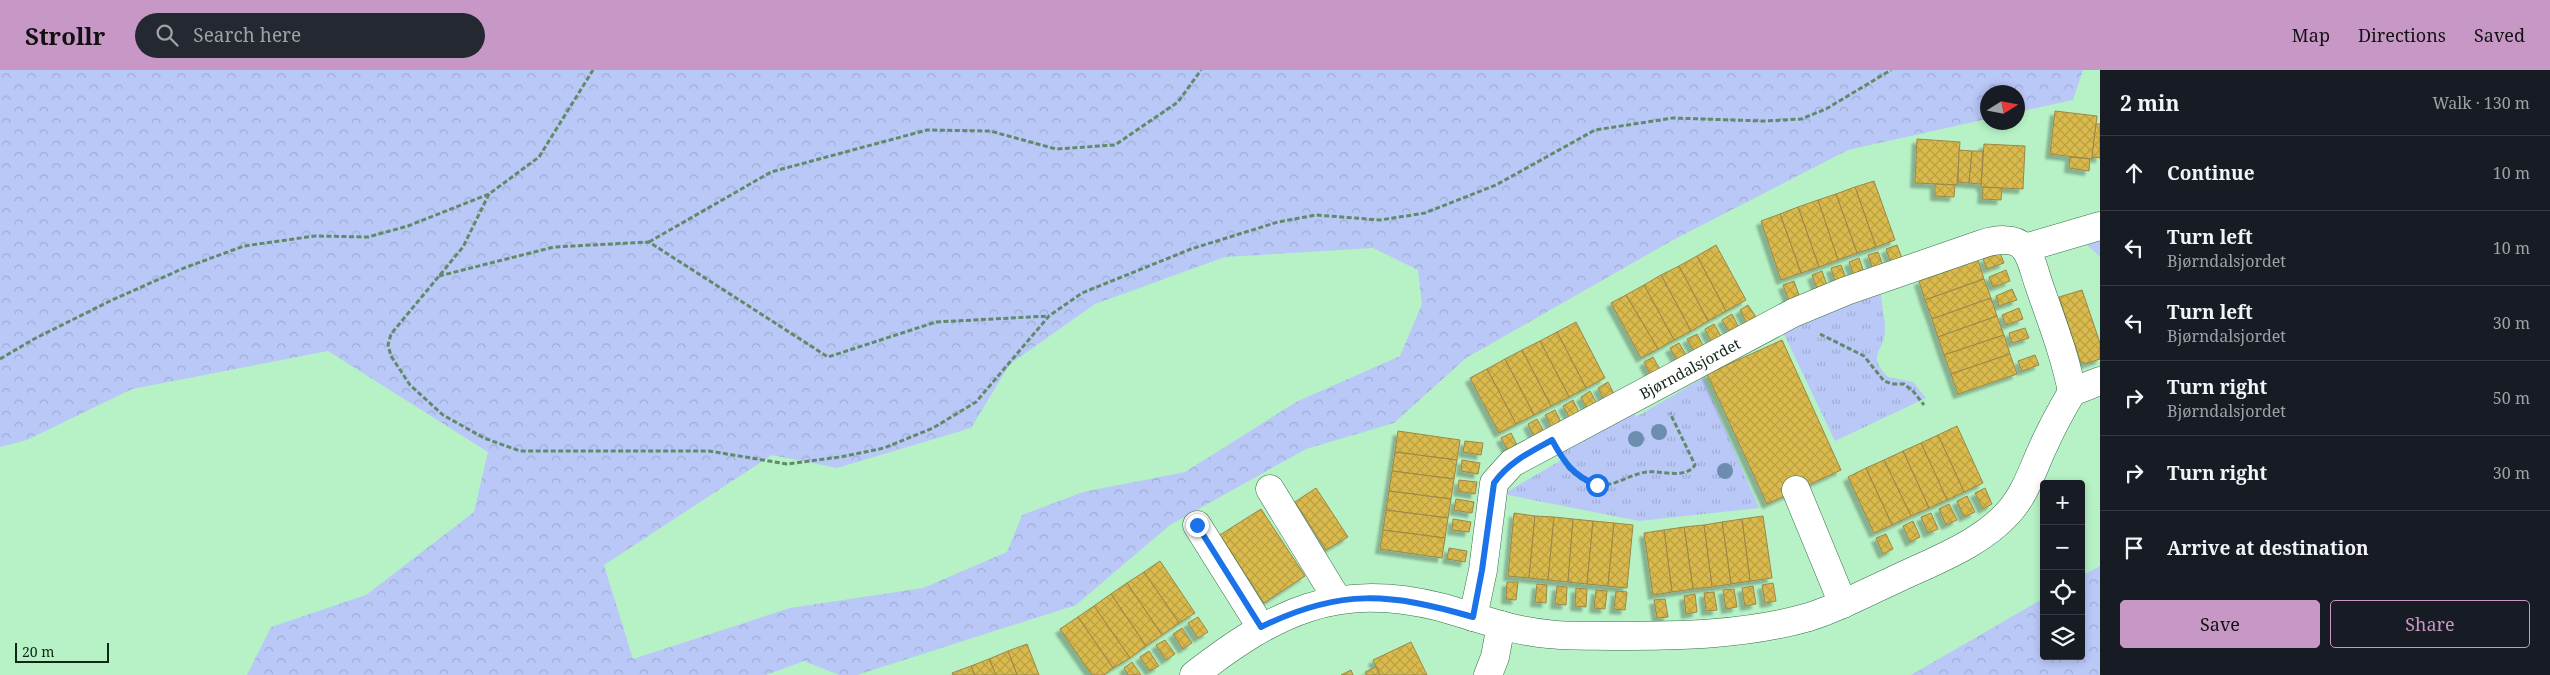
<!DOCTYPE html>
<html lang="en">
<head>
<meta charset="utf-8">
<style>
	:root { --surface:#171b24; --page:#242831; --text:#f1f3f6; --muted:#9ea1a6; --line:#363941; --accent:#c797c5 }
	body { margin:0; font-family:"Noto Serif",serif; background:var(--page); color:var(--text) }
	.controls { position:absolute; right:15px; bottom:15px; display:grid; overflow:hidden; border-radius:5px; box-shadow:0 2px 8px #0003 }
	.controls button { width:45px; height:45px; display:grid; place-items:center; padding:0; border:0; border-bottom:1px solid var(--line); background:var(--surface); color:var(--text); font:25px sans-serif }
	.compass { position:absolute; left:1980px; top:15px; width:45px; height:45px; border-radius:50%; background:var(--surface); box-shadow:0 2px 8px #0003; rotate:79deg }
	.scale { position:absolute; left:15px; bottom:12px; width:94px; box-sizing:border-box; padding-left:5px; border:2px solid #102717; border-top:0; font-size:14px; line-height:18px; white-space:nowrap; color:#102717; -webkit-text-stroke:4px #b6f2c5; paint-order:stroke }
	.stop { position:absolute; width:15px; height:15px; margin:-11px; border:4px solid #1a73e8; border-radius:50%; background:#fff }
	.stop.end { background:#1a73e8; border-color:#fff; box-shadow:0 1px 5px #0008 }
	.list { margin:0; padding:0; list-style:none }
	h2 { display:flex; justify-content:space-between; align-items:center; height:65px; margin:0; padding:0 20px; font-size:21px }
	h2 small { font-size:16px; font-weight:400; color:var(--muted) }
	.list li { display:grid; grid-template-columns:32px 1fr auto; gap:15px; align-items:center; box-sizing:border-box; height:75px; padding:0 20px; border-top:1px solid var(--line) }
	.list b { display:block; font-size:19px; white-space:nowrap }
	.list p { margin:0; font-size:16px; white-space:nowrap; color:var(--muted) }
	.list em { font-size:16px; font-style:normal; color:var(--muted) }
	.actions { display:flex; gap:10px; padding:15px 20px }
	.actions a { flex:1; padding:11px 0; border:1px solid var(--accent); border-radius:5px; text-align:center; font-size:18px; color:var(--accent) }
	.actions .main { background:var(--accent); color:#111 }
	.icon { flex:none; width:28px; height:28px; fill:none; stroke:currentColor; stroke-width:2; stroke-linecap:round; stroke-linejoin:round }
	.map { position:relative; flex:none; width:2100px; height:605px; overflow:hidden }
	header { display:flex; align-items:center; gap:30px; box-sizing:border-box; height:70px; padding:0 25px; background:var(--accent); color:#111 }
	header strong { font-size:24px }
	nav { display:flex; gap:28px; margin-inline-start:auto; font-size:18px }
	.search { width:350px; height:45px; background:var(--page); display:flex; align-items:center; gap:12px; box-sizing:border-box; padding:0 18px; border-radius:28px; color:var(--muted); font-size:19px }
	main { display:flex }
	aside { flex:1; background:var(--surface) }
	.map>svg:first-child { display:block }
</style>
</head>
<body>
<header>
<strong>Strollr</strong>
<div class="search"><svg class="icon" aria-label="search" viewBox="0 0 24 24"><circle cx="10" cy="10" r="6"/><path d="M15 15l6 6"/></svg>Search here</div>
<nav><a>Map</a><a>Directions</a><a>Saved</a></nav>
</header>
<main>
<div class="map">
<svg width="2100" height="605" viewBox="0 0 2100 605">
	<defs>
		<pattern id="forest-crowns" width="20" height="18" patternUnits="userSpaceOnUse" patternTransform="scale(1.25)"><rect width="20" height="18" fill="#bac8f7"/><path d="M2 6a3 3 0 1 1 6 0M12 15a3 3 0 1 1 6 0" fill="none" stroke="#9facd3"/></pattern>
		<pattern id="park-tufts" width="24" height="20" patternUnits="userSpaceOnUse" patternTransform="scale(1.25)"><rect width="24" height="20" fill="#bac8f7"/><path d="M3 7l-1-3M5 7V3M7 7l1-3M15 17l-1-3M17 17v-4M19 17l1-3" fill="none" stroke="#9facd3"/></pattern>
		<pattern id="building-cross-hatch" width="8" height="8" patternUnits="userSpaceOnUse" patternTransform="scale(1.25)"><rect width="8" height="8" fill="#dbba4e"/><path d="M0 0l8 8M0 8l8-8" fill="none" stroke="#bba043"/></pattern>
		<filter id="shadow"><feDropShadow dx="-4.5" dy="4.5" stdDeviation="1" flood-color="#0004"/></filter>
	</defs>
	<rect width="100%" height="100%" fill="#b6f2c5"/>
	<g fill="url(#forest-crowns)" fill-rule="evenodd">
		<path d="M0,0h2083l-10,30 -55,12v-20h-30l-1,27 -139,31 -175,90 -207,118 -72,65 -88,26 -136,76 -94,80 -219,70h-18l-35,-14 -38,14h-519l24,-48 95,-32 108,-83 14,-60 -160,-101 -196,38 -105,51 -27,7zM1373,178l45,22 4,34 -22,52 -104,46 -111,70 -102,20 -61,23 -15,37 -84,36 -133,20 -157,51 -29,-94 168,-110 65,13 134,-40 39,-64 85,-60 130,-47z"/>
		<polygon points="2100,496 2100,605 1911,605 2044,528 2044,586 2081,586 2081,506"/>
	</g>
	<g fill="url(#park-tufts)">
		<polygon points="2100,165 2100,187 2083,171"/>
		<path d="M1881,220c0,14 4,27 4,40 0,22 -20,24 3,47l25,5 13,16 -91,43 -54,-113z"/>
		<polygon points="1703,308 1759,438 1639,451 1503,424 1565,388 1560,379 1634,343 1636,347"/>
	</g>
	<g fill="url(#building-cross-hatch)" stroke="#9b8748" filter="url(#shadow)">
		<polygon points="2055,41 2097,46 2092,89 2050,84"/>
		<polygon points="2096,54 2100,54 2100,88 2092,87"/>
		<polygon points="1917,69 1960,72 1957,115 1915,113"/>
		<polygon points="1984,74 2025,76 2023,119 1981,117"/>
		<polygon points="1959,80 1972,81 1969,113 1958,112"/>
		<polygon points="1972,81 1983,81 1981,114 1969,113"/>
		<polygon points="2070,87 2090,89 2089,101 2069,98"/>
		<polygon points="1874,111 1895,170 1876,177 1855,117"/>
		<polygon points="1935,114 1955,115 1954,127 1935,126"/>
		<polygon points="1855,117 1876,177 1857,183 1836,124"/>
		<polygon points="1983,117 2002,118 2001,130 1982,129"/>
		<polygon points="1836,124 1857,183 1838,190 1818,130"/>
		<polygon points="1818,130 1838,190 1819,197 1798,137"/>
		<polygon points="1798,137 1819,197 1801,203 1780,144"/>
		<polygon points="1780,144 1801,203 1781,210 1761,151"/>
		<polygon points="1716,175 1746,230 1726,241 1697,186"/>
		<polygon points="1897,175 1903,191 1892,195 1886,179"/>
		<polygon points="1878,182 1884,198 1874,202 1868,185"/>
		<polygon points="2000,183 2004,193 1987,199 1983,189"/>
		<polygon points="1697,186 1726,241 1708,251 1679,196"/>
		<polygon points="1859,188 1865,205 1855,208 1849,192"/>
		<polygon points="1978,190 1984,209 1925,230 1919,211"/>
		<polygon points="1841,195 1847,211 1836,215 1831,198"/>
		<polygon points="1679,196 1708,251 1691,261 1661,205"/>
		<polygon points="2006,200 2010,211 1993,217 1989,207"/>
		<polygon points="1822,201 1828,218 1818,221 1812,205"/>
		<polygon points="1661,205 1691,261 1674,270 1644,215"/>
		<polygon points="1984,209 1991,228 1932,249 1925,230"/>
		<polygon points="1794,211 1800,228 1789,231 1783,215"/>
		<polygon points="1644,215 1674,270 1658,279 1626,225"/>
		<polygon points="2012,219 2017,230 1999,236 1996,226"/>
		<polygon points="2082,220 2100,273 2100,289 2085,294 2084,292 2081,293 2059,227"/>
		<polygon points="1626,225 1658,279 1641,288 1611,233"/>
		<polygon points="1991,228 1997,246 1938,267 1932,249"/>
		<polygon points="1748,235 1758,250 1748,256 1740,240"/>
		<polygon points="2019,238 2023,249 2006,255 2002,245"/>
		<polygon points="1732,244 1740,260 1731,265 1722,250"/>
		<polygon points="1997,246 2004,265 1944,285 1938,267"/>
		<polygon points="1576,252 1605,308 1586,318 1557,262"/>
		<polygon points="1714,254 1723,270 1713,275 1705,259"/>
		<polygon points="2025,258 2029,268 2012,273 2009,263"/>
		<polygon points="1557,262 1586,318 1569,327 1540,271"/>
		<polygon points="1697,264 1705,279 1696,284 1687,269"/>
		<polygon points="2004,265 2010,284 1951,304 1944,285"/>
		<polygon points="1782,270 1841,400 1767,434 1707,304"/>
		<polygon points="1540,271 1569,327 1551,336 1522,280"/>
		<polygon points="1679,273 1688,288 1679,294 1670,278"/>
		<polygon points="1522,280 1551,336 1534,345 1505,289"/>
		<polygon points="2010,284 2017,304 1958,324 1951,304"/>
		<polygon points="2035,285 2039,295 2022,301 2018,291"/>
		<polygon points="1653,287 1662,303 1652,308 1644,292"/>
		<polygon points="1505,289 1534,345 1516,354 1487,299"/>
		<polygon points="1487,299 1516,354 1499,363 1470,308"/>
		<polygon points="1608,312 1616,328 1606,334 1598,318"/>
		<polygon points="1590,321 1599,338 1589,343 1581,327"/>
		<polygon points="1573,330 1581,347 1572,352 1563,336"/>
		<polygon points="1555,340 1563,356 1554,361 1545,345"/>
		<polygon points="1537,349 1546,365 1536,370 1528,354"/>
		<polygon points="1957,356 1983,413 1964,422 1938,365"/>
		<polygon points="1398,361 1460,370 1457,390 1395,382"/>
		<polygon points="1511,363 1519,379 1510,384 1501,368"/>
		<polygon points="1938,365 1964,422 1947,430 1921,373"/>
		<polygon points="1465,371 1483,373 1481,385 1463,382"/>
		<polygon points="1921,373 1947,430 1929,438 1903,381"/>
		<polygon points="1903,381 1929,438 1911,446 1884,390"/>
		<polygon points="1395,382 1457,390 1454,409 1392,401"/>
		<polygon points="1462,390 1480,393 1478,404 1461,401"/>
		<polygon points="1884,390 1911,446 1892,455 1866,398"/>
		<polygon points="1866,398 1892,455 1874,463 1848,407"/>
		<polygon points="1392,401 1454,409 1451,429 1389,421"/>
		<polygon points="1459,410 1477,412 1475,424 1458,421"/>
		<polygon points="1316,418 1348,467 1326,480 1295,432"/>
		<polygon points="1985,418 1992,434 1983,439 1975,423"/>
		<polygon points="1389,421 1451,429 1448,448 1386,440"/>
		<polygon points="1967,426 1975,442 1964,447 1957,431"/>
		<polygon points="1456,429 1474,432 1472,443 1454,440"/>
		<polygon points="1949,434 1957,450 1946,455 1939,439"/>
		<polygon points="1261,439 1305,506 1264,533 1220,465"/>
		<polygon points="1386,440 1448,448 1445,468 1383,460"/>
		<polygon points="1514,443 1535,446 1529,508 1508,506"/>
		<polygon points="1931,443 1938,459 1928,463 1921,447"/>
		<polygon points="1535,446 1554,447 1548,510 1529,508"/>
		<polygon points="1763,446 1772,508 1750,511 1742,449"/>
		<polygon points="1554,447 1573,449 1568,512 1548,510"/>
		<polygon points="1453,449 1471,452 1469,462 1452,460"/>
		<polygon points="1573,449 1593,451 1587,514 1568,512"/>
		<polygon points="1742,449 1750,511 1731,514 1722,452"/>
		<polygon points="1593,451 1614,453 1608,516 1587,514"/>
		<polygon points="1913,451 1920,467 1910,472 1903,456"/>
		<polygon points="1722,452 1731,514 1712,517 1704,455"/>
		<polygon points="1614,453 1633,455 1627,518 1608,516"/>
		<polygon points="1704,455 1712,517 1693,519 1684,457"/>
		<polygon points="1684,457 1693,519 1672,522 1664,460"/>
		<polygon points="1383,460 1445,468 1442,488 1380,479"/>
		<polygon points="1664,460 1672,522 1653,525 1644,463"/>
		<polygon points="1886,464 1893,479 1883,484 1876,468"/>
		<polygon points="1449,478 1467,481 1465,492 1447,489"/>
		<polygon points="1160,491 1195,543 1179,553 1144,502"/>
		<polygon points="1144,502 1179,553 1162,565 1127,513"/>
		<polygon points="1507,512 1518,512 1516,530 1506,529"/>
		<polygon points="1127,513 1162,565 1146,576 1111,524"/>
		<polygon points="1773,513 1776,531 1765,533 1762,515"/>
		<polygon points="1537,514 1547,515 1546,533 1535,532"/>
		<polygon points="1557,516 1567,517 1566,535 1555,534"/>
		<polygon points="1753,516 1756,534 1745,536 1742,518"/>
		<polygon points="1576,518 1587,519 1586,537 1575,536"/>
		<polygon points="1734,519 1737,537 1726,539 1723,520"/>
		<polygon points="1596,520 1607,521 1605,539 1594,538"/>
		<polygon points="1616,521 1627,522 1625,540 1614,539"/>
		<polygon points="1714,522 1717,540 1706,541 1704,523"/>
		<polygon points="1111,524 1146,576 1130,588 1094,536"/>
		<polygon points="1695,524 1697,542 1686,544 1684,526"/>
		<polygon points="1665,529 1668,547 1657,548 1654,530"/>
		<polygon points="1094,536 1130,588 1113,598 1078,547"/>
		<polygon points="1078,547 1113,598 1104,605 1092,605 1060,559"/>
		<polygon points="1198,547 1208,562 1198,568 1188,553"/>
		<polygon points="1182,558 1192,573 1183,579 1173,564"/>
		<polygon points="1165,570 1175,584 1166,590 1156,575"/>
		<polygon points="1411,572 1427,605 1380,605 1373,590"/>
		<polygon points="1027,574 1039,605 1017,605 1008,581"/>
		<polygon points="1008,581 1017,605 996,605 989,589"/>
		<polygon points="1149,581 1159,596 1150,601 1140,587"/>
		<polygon points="989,589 996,605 975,605 971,596"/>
		<polygon points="1132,592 1141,605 1128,605 1124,598"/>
		<polygon points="971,596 975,605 953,605 952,603"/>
		<polygon points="1376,597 1380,605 1367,605 1365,602"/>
		<polygon points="1351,600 1353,605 1341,605"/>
	</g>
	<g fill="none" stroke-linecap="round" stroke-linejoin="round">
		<defs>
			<g id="minor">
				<polyline points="2025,178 2100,156"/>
				<polyline points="1270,419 1337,529"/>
				<polyline points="1796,420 1843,534"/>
				<polyline points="1197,455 1261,557"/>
				<path id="s1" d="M1473,547l10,-47 11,-87 18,-20 281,-150 53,-22 136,-47c12,-4 34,-8 43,5 7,9 10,25 14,36 12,35 26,70 33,107"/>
				<path d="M1194,605c81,-63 142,-94 246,-68 36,10 71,24 108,27 22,3 44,1 66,2 65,0 132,-1 195,-19 29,-9 56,-24 83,-36 39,-19 88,-36 117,-69 17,-19 24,-44 35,-67 8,-18 18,-36 28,-53l28,-11"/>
				<polyline points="1488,605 1495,587 1501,555"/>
			</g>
		</defs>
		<use href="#minor" stroke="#376f48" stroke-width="29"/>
		<g stroke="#618a6b" stroke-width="3" stroke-dasharray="5 2.5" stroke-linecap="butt">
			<polyline points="489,124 463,177 391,264 388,275 391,286 410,315 443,345 484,368 520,381 709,381 787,394 840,387 884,378 933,358 976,332 1049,246 1082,223 1191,179 1278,152 1316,145 1380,150 1425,143 1496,115 1595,60 1673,48 1764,51 1801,49 1826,39 1891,0"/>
			<polyline points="649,172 771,102 927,60 990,61 1056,79 1115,75 1178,32 1201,0"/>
			<polyline points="439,206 554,177 649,172 828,287 936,252 1049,246"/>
			<polyline points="1820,264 1864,286 1884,311 1892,314 1904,314 1913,321 1924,335"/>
			<polyline points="0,289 34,269 110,231 184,198 244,176 315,166 368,167 408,156 489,124 539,87 593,0"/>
			<path d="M1567,397c8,8 19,17 31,18 16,2 32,-11 49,-13 14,-2 38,8 48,-7l-25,-52"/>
		</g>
		<use href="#minor" stroke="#fff" stroke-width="28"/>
	</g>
	<g fill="#6c8db0">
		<circle cx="1659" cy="362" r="8"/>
		<circle cx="1636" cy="369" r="8"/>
		<circle cx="1725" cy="401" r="8"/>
	</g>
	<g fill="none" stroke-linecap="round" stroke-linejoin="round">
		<path stroke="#1a73e8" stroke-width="6" d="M1197,455l64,102c79,-39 129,-34 212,-10l9,-47 12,-87c15,-21 36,-31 58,-43 12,22 21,36 45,45"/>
	</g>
	<g text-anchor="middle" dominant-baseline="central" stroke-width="4" stroke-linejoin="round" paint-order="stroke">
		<g font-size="15" fill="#102717" stroke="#b6f2c5">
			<text stroke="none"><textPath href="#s1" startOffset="364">Bjørndalsjordet</textPath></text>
		</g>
	</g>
</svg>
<div class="controls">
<button>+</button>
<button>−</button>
<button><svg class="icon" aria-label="locate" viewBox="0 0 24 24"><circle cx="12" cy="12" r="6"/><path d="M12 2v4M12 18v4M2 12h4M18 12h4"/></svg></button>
<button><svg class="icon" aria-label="layers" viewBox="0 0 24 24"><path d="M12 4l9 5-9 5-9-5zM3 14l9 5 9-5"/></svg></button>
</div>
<svg class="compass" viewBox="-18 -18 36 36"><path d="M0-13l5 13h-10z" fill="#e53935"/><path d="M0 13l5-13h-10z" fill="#9ea1a6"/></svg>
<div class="scale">20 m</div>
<div class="stop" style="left:1597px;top:415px"></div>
<div class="stop end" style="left:1197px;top:455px"></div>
</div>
<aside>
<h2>2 min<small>Walk · 130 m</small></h2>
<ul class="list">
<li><svg class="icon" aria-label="ahead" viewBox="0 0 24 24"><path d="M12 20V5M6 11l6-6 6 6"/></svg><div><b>Continue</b></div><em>10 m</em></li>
<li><svg class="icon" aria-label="left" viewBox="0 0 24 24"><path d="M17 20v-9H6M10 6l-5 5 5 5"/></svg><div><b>Turn left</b><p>Bjørndalsjordet</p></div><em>10 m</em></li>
<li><svg class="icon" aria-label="left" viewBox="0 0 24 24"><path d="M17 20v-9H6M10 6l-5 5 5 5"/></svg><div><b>Turn left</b><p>Bjørndalsjordet</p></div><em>30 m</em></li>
<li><svg class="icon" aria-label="right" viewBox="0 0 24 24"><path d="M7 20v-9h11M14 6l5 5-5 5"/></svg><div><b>Turn right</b><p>Bjørndalsjordet</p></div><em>50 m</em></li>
<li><svg class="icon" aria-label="right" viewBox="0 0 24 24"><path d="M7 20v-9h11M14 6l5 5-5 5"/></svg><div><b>Turn right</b></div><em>30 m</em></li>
<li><svg class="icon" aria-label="arrive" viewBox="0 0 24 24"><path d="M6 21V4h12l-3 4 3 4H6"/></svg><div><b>Arrive at destination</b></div></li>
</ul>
<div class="actions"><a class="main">Save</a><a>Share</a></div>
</aside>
</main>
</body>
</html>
